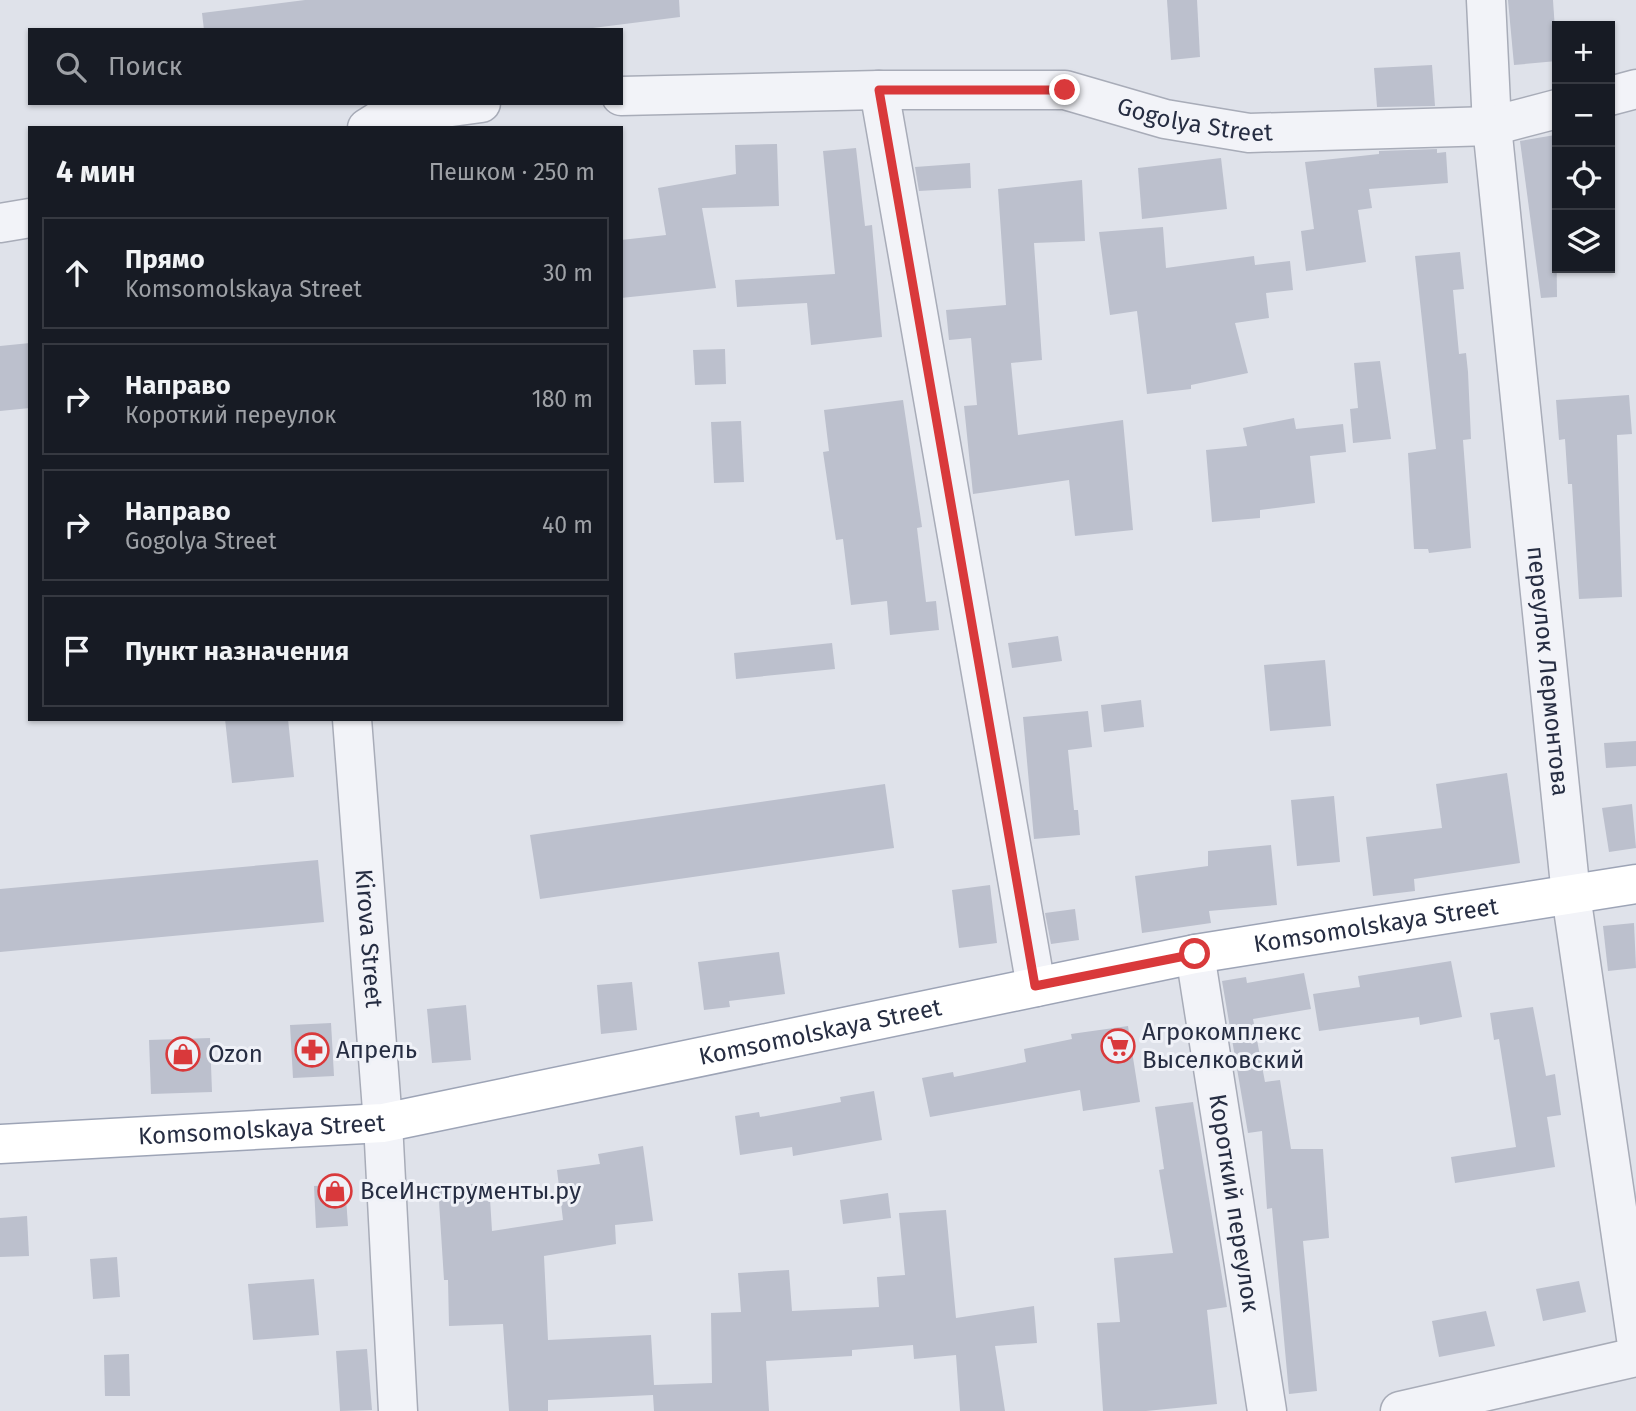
<!DOCTYPE html>
<html lang="ru">
<head>
<meta charset="utf-8">
<style>
	:root { --surface:#171b24; --page:#20242c; --text:#f1f3f6; --muted:#9ea1a6; --line:#363941 }
	body { margin:0; font-family:"Fira Sans",sans-serif; background:var(--page); color:var(--text) }
	.controls { position:absolute; right:21px; top:21px; display:grid; overflow:hidden; border-radius:0px; box-shadow:0 2px 5px #0004 }
	.controls button { width:63px; height:63px; display:grid; place-items:center; padding:0; border:0; border-bottom:2px solid var(--line); background:var(--surface); color:var(--text); font:35px sans-serif }
	.stop { position:absolute; width:21px; height:21px; margin:-16px; border:5px solid #d9393b; border-radius:50%; background:#fff }
	.stop.end { background:#d9393b; border-color:#fff; box-shadow:0 2px 7px #0008 }
	.list { margin:0; padding:0; list-style:none }
	h2 { display:flex; justify-content:space-between; align-items:center; height:91px; margin:0; padding:0 28px; font-size:30px }
	h2 small { font-size:23px; font-weight:400; color:var(--muted) }
	.list li { display:grid; grid-template-columns:46px 1fr auto; gap:21px; align-items:center; box-sizing:border-box; height:112px; margin:0 14px 14px; padding:0 14px; border:2px solid var(--line); border-radius:0px }
	.list b { display:block; font-size:26px; white-space:nowrap }
	.list p { margin:0; font-size:23px; white-space:nowrap; color:var(--muted) }
	.list em { font-size:23px; font-style:normal; color:var(--muted) }
	.icon { flex:none; width:38px; height:38px; fill:none; stroke:currentColor; stroke-width:2; stroke-linecap:round; stroke-linejoin:round }
	.map { position:relative; flex:none; width:1636px; height:1411px; overflow:hidden }
	.search { position:absolute; background:var(--surface); box-shadow:0 2px 5px #0004; left:28px; top:28px; width:595px; height:77px; display:flex; align-items:center; gap:18px; box-sizing:border-box; padding:0 24px; border-radius:0px; color:var(--muted); font-size:26px }
	.panel { position:absolute; background:var(--surface); box-shadow:0 2px 5px #0004; left:28px; top:126px; width:595px; height:595px; border-radius:0px }
	.map>svg:first-child { display:block }
</style>
</head>
<body>
<div class="map">
<svg width="1636" height="1411" viewBox="0 0 1636 1411">
	<rect width="100%" height="100%" fill="#dfe2ea"/>
	<g fill="#bcc0cd">
		<polygon points="305,0 679,0 680,17 577,30 204,30 202,13"/>
		<polygon points="1167,0 1197,0 1200,57 1171,60"/>
		<polygon points="1508,0 1553,0 1557,61 1514,65"/>
		<polygon points="1432,65 1435,106 1377,107 1374,68"/>
		<polygon points="1555,135 1557,297 1541,298 1520,141"/>
		<polygon points="777,144 779,206 702,208 716,288 621,298 621,240 666,235 658,188 736,174 735,145"/>
		<polygon points="856,148 865,226 872,225 882,337 811,345 807,303 737,307 735,280 835,274 823,151"/>
		<polygon points="1437,149 1437,153 1446,152 1448,183 1369,189 1372,208 1358,210 1366,262 1306,271 1301,231 1314,229 1305,162 1379,154 1379,151"/>
		<polygon points="1221,158 1227,209 1142,219 1138,168"/>
		<polygon points="970,163 971,188 919,191 915,167"/>
		<polygon points="1082,180 1085,241 1034,243 1042,360 1011,363 1018,435 1123,420 1133,530 1075,536 1069,480 973,494 964,406 977,405 971,338 949,340 946,310 1006,305 998,189"/>
		<polygon points="1163,227 1166,268 1254,256 1255,265 1290,261 1293,290 1266,293 1269,318 1235,323 1248,373 1191,385 1191,389 1147,394 1137,311 1110,315 1099,232"/>
		<polygon points="1460,252 1464,289 1453,290 1459,354 1466,353 1468,372 1471,439 1463,440 1471,548 1429,553 1428,549 1414,549 1408,453 1436,449 1415,256"/>
		<polygon points="30,343 30,408 0,411 0,346"/>
		<polygon points="725,349 726,384 695,385 693,350"/>
		<polygon points="1380,361 1391,439 1353,443 1350,409 1358,408 1354,363"/>
		<polygon points="1629,395 1632,434 1617,435 1622,597 1579,599 1572,484 1568,484 1565,439 1559,440 1556,400"/>
		<polygon points="903,400 922,527 917,528 926,602 936,601 939,630 890,635 887,601 851,605 843,539 836,540 823,452 829,451 824,410"/>
		<polygon points="1294,418 1296,429 1343,424 1346,452 1310,456 1315,503 1260,510 1260,518 1212,522 1206,450 1247,446 1243,428"/>
		<polygon points="741,421 744,482 714,483 711,422"/>
		<polygon points="1058,636 1062,661 1012,668 1008,643"/>
		<polygon points="832,643 835,669 736,679 734,653"/>
		<polygon points="1325,660 1331,726 1270,731 1264,665"/>
		<polygon points="1141,700 1144,727 1104,732 1101,705"/>
		<polygon points="1088,711 1092,747 1068,750 1074,810 1078,810 1080,835 1034,839 1023,717"/>
		<polygon points="225,719 288,719 294,777 232,783"/>
		<polygon points="1636,741 1636,766 1606,768 1604,743"/>
		<polygon points="1507,773 1520,863 1414,879 1415,891 1373,896 1366,837 1442,828 1436,784"/>
		<polygon points="885,784 894,848 540,899 530,835"/>
		<polygon points="1334,796 1340,862 1297,866 1291,800"/>
		<polygon points="1632,804 1636,848 1609,852 1602,808"/>
		<polygon points="1271,845 1277,905 1209,911 1211,923 1142,933 1135,876 1208,866 1208,851"/>
		<polygon points="318,860 324,922 0,952 0,889"/>
		<polygon points="990,885 997,943 959,948 952,890"/>
		<polygon points="1075,909 1079,940 1051,944 1045,913"/>
		<polygon points="1634,923 1636,968 1608,971 1603,926"/>
		<polygon points="779,952 785,994 729,1001 730,1007 704,1010 698,962"/>
		<polygon points="1451,961 1462,1017 1420,1025 1419,1017 1319,1031 1313,994 1360,987 1358,976"/>
		<polygon points="1304,973 1311,1009 1253,1019 1265,1082 1280,1080 1291,1149 1323,1149 1329,1238 1303,1241 1317,1391 1289,1394 1272,1208 1267,1209 1262,1131 1248,1133 1222,981 1246,977 1247,983"/>
		<polygon points="632,982 637,1030 601,1034 597,985"/>
		<polygon points="466,1005 471,1060 432,1063 427,1009"/>
		<polygon points="1533,1007 1546,1076 1555,1074 1561,1115 1547,1117 1555,1167 1455,1183 1451,1157 1516,1147 1499,1039 1494,1040 1490,1013"/>
		<polygon points="331,1023 334,1076 293,1078 290,1025"/>
		<polygon points="1128,1026 1140,1102 1083,1111 1080,1090 930,1117 922,1078 953,1072 954,1077 1026,1062 1024,1049 1072,1039 1071,1034"/>
		<polygon points="210,1038 212,1092 151,1094 149,1040"/>
		<polygon points="874,1091 882,1140 793,1156 792,1147 740,1155 735,1116 759,1112 760,1117 841,1102 840,1097"/>
		<polygon points="1193,1102 1227,1307 1207,1310 1217,1404 1146,1411 1103,1411 1097,1323 1120,1322 1114,1258 1173,1253 1159,1170 1164,1169 1155,1107"/>
		<polygon points="643,1146 653,1221 615,1225 616,1244 544,1256 548,1340 651,1335 654,1385 712,1383 711,1313 741,1312 738,1273 789,1270 792,1311 879,1307 877,1277 905,1275 899,1213 946,1210 956,1318 1034,1306 1037,1343 995,1346 1005,1411 960,1411 956,1355 914,1359 913,1345 852,1350 852,1356 766,1361 769,1411 654,1411 653,1395 548,1400 548,1411 509,1411 503,1324 449,1326 448,1280 444,1280 438,1186 489,1183 492,1231 563,1220 557,1170 600,1164 598,1154"/>
		<polygon points="345,1184 348,1226 316,1228 314,1186"/>
		<polygon points="888,1193 891,1218 843,1224 840,1200"/>
		<polygon points="27,1216 29,1256 0,1257 0,1218"/>
		<polygon points="117,1257 120,1297 93,1299 90,1259"/>
		<polygon points="314,1279 319,1335 253,1340 248,1284"/>
		<polygon points="1579,1281 1586,1312 1543,1321 1536,1289"/>
		<polygon points="1486,1311 1495,1346 1439,1357 1432,1321"/>
		<polygon points="367,1349 372,1410 340,1411 336,1351"/>
		<polygon points="129,1354 130,1396 105,1396 104,1355"/>
	</g>
	<g fill="none" stroke-linecap="round" stroke-linejoin="round">
		<defs>
			<g id="minor">
				<path id="s1" d="M1486,0l6,126 79,769 65,443"/>
				<polyline points="879,90 1036,987"/>
				<path id="s2" d="M621,96l258,-6h186l100,29 84,14 243,-7 65,-17"/>
				<polyline points="1610,96 1636,89"/>
				<polyline points="367,128 386,116 481,103"/>
				<polyline points="0,223 30,218"/>
				<path id="s3" d="M352,719l31,404 15,288"/>
				<path id="s4" d="M1195,954l72,457"/>
				<polyline points="1400,1411 1636,1357"/>
			</g>
			<g id="major">
				<path id="s5" d="M0,1144l383,-21 812,-169 441,-70"/>
			</g>
		</defs>
		<use href="#minor" stroke="#a8acb8" stroke-width="41"/>
		<use href="#major" stroke="#9da4b6" stroke-width="41"/>
		<use href="#minor" stroke="#f2f3f8" stroke-width="38"/>
		<use href="#major" stroke="#fff" stroke-width="38"/>
	</g>
	<g fill="none" stroke-linecap="round" stroke-linejoin="round">
		<polyline stroke="#d9393b" stroke-width="9" points="1065,90 879,90 1035,986 1195,954"/>
	</g>
	<defs>
		<symbol id="supermarket-ring" viewBox="-11 -11 22 22"><circle r="9.5" fill="#eff1f7" stroke="#d9393b" stroke-width="1.5"/><path d="M-6-5.5h2.5l.6 2H6L4.5 2H-2.5L-4.4-4H-6ZM-1.5 3.2a1.3 1.3 0 1 0 .1 0ZM3 3.2a1.3 1.3 0 1 0 .1 0Z" fill="#d9393b"/></symbol>
		<symbol id="pharmacy-ring" viewBox="-11 -11 22 22"><circle r="9.5" fill="#eff1f7" stroke="#d9393b" stroke-width="1.5"/><path d="M-2-6h4v4h4v4h-4v4h-4v-4h-4v-4h4Z" fill="#d9393b"/></symbol>
		<symbol id="shop-ring" viewBox="-11 -11 22 22"><circle r="9.5" fill="#eff1f7" stroke="#d9393b" stroke-width="1.5"/><path d="M-5-2.5h2.3a2.7 3.5 0 0 1 5.4 0H5L5.5 6h-11ZM-1.5-2.5h3a1.5 2.3 0 0 0-3 0Z" fill="#d9393b"/></symbol>
	</defs>
	<g fill-rule="evenodd">
		<use href="#supermarket-ring" x="1099" y="1027" width="38" height="38"/>
		<use href="#pharmacy-ring" x="293" y="1031" width="38" height="38"/>
		<use href="#shop-ring" x="164" y="1035" width="38" height="38"/>
		<use href="#shop-ring" x="316" y="1172" width="38" height="38"/>
	</g>
	<g text-anchor="middle" dominant-baseline="central" stroke-width="6" stroke-linejoin="round" paint-order="stroke">
		<g font-size="24" fill="#262d42" stroke="#eff1f7">
			<text stroke="none"><textPath href="#s2" startOffset="578">Gogolya Street</textPath></text>
			<text stroke="none"><textPath href="#s1" startOffset="674">переулок Лермонтова</textPath></text>
			<text stroke="none"><textPath href="#s5" startOffset="1396">Komsomolskaya Street</textPath></text>
			<text stroke="none"><textPath href="#s3" startOffset="220">Kirova Street</textPath></text>
			<text stroke="none"><textPath href="#s5" startOffset="830">Komsomolskaya Street</textPath></text>
			<text stroke="none"><textPath href="#s5" startOffset="262">Komsomolskaya Street</textPath></text>
			<text stroke="none"><textPath href="#s4" startOffset="252">Короткий переулок</textPath></text>
		</g>
		<g font-size="24" fill="#262d42" stroke="#eff1f7" text-anchor="start">
			<text x="1142" y="1032">Агрокомплекс<tspan x="1142" dy="28">Выселковский</tspan></text>
			<text x="336" y="1050">Апрель</text>
			<text x="208" y="1054">Ozon</text>
			<text x="360" y="1191">ВсеИнструменты.ру</text>
		</g>
	</g>
</svg>
<div class="controls">
<button>+</button>
<button>−</button>
<button><svg class="icon" aria-label="locate" viewBox="0 0 24 24"><circle cx="12" cy="12" r="6"/><path d="M12 2v4M12 18v4M2 12h4M18 12h4"/></svg></button>
<button><svg class="icon" aria-label="layers" viewBox="0 0 24 24"><path d="M12 4l9 5-9 5-9-5zM3 14l9 5 9-5"/></svg></button>
</div>
<div class="stop" style="left:1195px;top:954px"></div>
<div class="stop end" style="left:1065px;top:90px"></div>
<div class="search"><svg class="icon" aria-label="search" viewBox="0 0 24 24"><circle cx="10" cy="10" r="6"/><path d="M15 15l6 6"/></svg>Поиск</div>
<section class="panel">
<h2>4 мин<small>Пешком · 250 m</small></h2>
<ul class="list">
<li><svg class="icon" aria-label="ahead" viewBox="0 0 24 24"><path d="M12 20V5M6 11l6-6 6 6"/></svg><div><b>Прямо</b><p>Komsomolskaya Street</p></div><em>30 m</em></li>
<li><svg class="icon" aria-label="right" viewBox="0 0 24 24"><path d="M7 20v-9h11M14 6l5 5-5 5"/></svg><div><b>Направо</b><p>Короткий переулок</p></div><em>180 m</em></li>
<li><svg class="icon" aria-label="right" viewBox="0 0 24 24"><path d="M7 20v-9h11M14 6l5 5-5 5"/></svg><div><b>Направо</b><p>Gogolya Street</p></div><em>40 m</em></li>
<li><svg class="icon" aria-label="arrive" viewBox="0 0 24 24"><path d="M6 21V4h12l-3 4 3 4H6"/></svg><div><b>Пункт назначения</b></div></li>
</ul>
</section>
</div>
</body>
</html>
